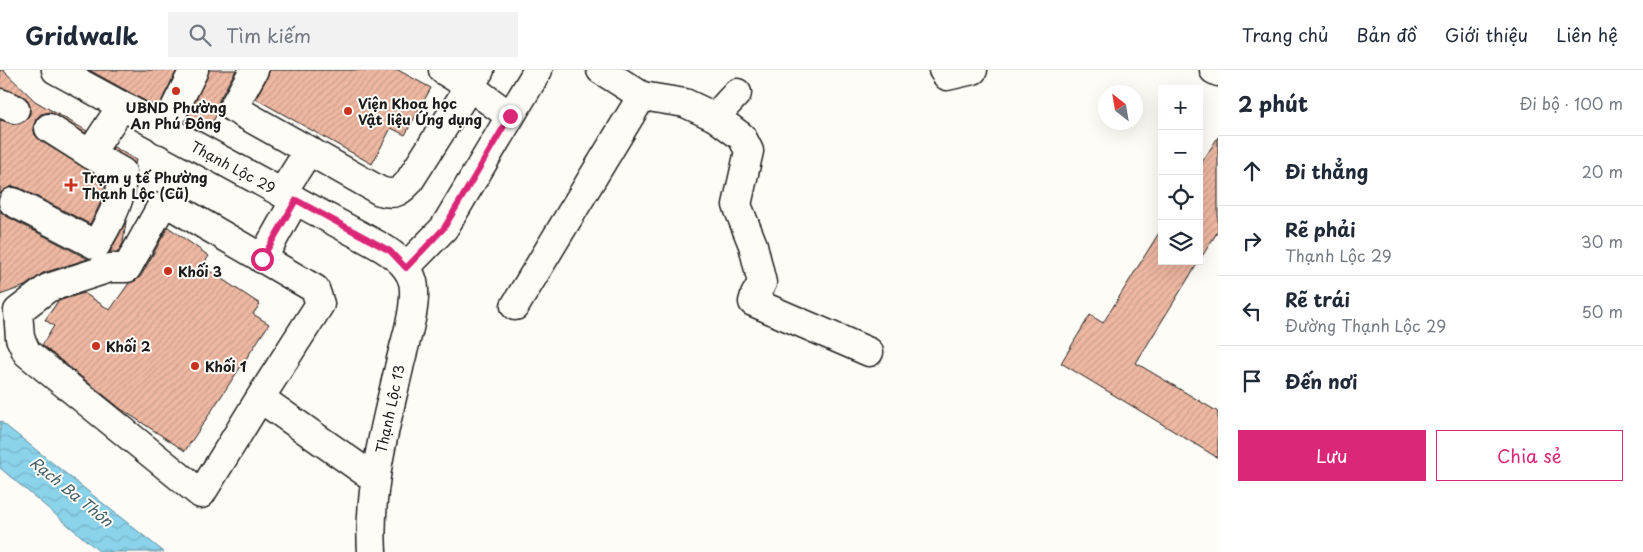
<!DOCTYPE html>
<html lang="vi">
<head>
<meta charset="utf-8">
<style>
	:root { --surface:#fff; --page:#f2f2f3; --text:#1f2937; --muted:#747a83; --line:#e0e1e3; --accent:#db2777 }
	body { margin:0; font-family:"Playpen Sans",sans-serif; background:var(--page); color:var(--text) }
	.controls { position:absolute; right:15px; top:15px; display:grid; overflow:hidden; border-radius:0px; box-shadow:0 5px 20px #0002 }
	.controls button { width:45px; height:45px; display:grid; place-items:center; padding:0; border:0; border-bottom:1px solid var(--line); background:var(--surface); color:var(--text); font:25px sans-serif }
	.compass { position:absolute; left:1098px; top:15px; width:45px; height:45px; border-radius:50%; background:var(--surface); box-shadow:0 5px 20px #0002; rotate:329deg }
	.stop { position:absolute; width:15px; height:15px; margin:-11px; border:4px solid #db2777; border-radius:50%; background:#fff }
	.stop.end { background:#db2777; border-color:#fff; box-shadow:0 1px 5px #0008 }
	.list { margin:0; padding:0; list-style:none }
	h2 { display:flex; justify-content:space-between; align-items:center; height:65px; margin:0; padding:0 20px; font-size:21px }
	h2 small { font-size:16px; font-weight:400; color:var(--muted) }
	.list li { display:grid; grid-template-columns:32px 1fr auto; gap:15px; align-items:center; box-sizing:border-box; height:70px; padding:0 20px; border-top:1px solid var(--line) }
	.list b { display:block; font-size:19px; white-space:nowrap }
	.list p { margin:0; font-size:16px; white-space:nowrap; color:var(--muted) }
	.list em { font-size:16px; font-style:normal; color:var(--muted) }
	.actions { display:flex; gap:10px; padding:15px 20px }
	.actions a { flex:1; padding:11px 0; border:1px solid var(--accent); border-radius:0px; text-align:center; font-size:18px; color:var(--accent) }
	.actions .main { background:var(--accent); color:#fff }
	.icon { flex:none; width:28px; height:28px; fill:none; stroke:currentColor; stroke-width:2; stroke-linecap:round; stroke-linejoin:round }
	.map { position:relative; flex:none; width:1218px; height:482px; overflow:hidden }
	header { display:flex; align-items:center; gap:30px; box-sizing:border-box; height:70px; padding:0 25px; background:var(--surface); border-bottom:1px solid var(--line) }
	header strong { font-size:24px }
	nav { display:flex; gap:28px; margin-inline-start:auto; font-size:18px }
	.search { width:350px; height:45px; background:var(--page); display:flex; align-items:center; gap:12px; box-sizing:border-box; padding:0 18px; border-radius:0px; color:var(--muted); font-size:19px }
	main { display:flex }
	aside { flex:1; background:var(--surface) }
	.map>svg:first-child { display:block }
</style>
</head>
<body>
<header>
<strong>Gridwalk</strong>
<div class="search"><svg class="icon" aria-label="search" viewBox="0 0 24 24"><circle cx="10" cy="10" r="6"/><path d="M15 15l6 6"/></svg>Tìm kiếm</div>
<nav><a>Trang chủ</a><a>Bản đồ</a><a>Giới thiệu</a><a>Liên hệ</a></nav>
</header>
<main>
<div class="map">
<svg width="1218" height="482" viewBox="0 0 1218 482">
	<defs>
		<pattern id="water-waves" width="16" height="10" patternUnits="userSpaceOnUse" patternTransform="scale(1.25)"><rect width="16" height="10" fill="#8ad3eb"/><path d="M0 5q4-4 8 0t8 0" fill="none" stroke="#76b5c9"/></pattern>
		<pattern id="building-hatch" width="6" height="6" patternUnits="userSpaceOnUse" patternTransform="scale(1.25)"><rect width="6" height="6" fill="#eeb8a2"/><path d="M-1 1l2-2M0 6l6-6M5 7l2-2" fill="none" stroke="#cc9e8b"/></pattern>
	</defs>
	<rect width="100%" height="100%" fill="#fdfcf7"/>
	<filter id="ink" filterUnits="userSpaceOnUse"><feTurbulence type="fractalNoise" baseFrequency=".02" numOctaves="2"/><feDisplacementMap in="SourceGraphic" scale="10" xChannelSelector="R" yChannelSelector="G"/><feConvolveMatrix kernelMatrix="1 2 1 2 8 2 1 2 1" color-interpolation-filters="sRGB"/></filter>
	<g filter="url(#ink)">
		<polygon fill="url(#water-waves)" stroke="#5e8a98" points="0,351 164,482 100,482 0,398"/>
		<g fill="url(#building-hatch)" stroke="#1c1c1c">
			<polygon points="0,0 3,0 35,31 87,61 85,63 50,42 41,44 36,49 33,57 35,65 41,71 106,111 100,134 90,154 20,118 12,116 0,124 0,50 18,54 25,51 30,44 30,37 28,30 21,25 0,18"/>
			<polygon points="89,0 177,0 158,38"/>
			<polygon points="209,0 236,0 219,30 218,42 210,57 198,59 185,53"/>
			<polygon points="270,0 398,0 431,18 405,65 391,58 372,94 256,29"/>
			<polygon points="1218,67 1218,161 1199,191 1199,97"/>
			<polygon points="114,77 136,90 135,94 112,79"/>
			<polygon points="0,141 6,146 88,189 43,203 25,216 0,225"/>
			<polygon points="126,151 123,173 118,182 110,182"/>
			<polygon points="168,157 209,186 202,196 260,234 253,244 269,254 185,381 121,339 42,275 54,256 45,250 58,231 84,223 110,240 129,213 135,211 141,206"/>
			<polygon points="1162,158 1162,191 1199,191 1136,293 1218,342 1218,388 1061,293 1090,245 1103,253"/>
		</g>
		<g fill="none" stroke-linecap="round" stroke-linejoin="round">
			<defs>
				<g id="minor">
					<path d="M56,0l318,173c17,9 40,25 40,47 1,25 -10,54 -15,78 -14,59 -31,123 -27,184"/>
					<path d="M254,0l-21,38 147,83c13,4 19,2 28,-8l72,-113"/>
					<polyline points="443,0 469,16 510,46"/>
					<polyline points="943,0 947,6 973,0"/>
					<polyline points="1214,0 1218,2"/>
					<polyline points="642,26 685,33 715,47 737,23"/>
					<polyline points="0,33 15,39"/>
					<polyline points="715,47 742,67 749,81 737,135 753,175 762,213 755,225 753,232 869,282"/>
					<polyline points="49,58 90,84 121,37"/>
					<polyline points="164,60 194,0"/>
					<polyline points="282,123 309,80"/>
					<path d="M13,132l83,43c13,-23 27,-45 26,-73l-32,-18"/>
					<polyline points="262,189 295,130"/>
					<polyline points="406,197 444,158 538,0"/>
					<polyline points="515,236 642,26 601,0"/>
					<polyline points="260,328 201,424 27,283 20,268 18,241 48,218 110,198 127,198 161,137 174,137 315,219 320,234 260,328 374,408"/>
				</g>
			</defs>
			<use href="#minor" stroke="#1c1c1c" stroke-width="31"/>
			<use href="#minor" stroke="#fdfcf7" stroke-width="28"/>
		</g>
	</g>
	<g fill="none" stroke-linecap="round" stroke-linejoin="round" filter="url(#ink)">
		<polyline stroke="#db2777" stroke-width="6" points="262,189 296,130 390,181 406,198 444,158 510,46"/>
	</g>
	<g fill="#c8321e" stroke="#fdfcf7" stroke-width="2">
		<circle cx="176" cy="21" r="5"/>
		<circle cx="348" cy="41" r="5"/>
		<path d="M68.5 107.5h5v5h5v5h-5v5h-5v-5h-5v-5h5z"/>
		<circle cx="168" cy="201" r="5"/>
		<circle cx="96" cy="276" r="5"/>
		<circle cx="195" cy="296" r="5"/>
	</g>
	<g text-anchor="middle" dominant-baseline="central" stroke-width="4" stroke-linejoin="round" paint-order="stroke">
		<g font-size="14" font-weight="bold" fill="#1c1c1c" stroke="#fdfcf7" text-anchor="start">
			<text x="358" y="33">Viện Khoa học<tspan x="358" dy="16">Vật liệu Ứng dụng</tspan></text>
			<text x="176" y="37" text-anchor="middle">UBND Phường<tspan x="176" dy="16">An Phú Đông</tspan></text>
			<text x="82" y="107">Trạm y tế Phường<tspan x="82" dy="16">Thạnh Lộc (Cũ)</tspan></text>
			<text x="178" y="201">Khối 3</text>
			<text x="106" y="276">Khối 2</text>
			<text x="205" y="296">Khối 1</text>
		</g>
		<g font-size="14" fill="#1c1c1c" stroke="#fdfcf7">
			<text transform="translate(233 97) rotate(28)">Thạnh Lộc 29</text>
			<text transform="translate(390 339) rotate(-78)">Thạnh Lộc 13</text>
		</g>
		<g font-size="15" font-style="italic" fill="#425c64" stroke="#fdfcf7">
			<text transform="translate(72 421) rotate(39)">Rạch Ba Thôn</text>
		</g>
	</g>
</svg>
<div class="controls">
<button>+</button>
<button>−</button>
<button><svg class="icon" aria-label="locate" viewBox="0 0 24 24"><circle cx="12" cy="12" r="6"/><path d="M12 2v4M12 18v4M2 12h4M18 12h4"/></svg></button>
<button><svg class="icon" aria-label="layers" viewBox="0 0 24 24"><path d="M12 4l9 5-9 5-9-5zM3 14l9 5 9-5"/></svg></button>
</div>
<svg class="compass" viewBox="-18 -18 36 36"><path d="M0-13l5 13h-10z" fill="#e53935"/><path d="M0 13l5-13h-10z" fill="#747a83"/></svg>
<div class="stop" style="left:262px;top:189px"></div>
<div class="stop end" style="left:510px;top:46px"></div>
</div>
<aside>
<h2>2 phút<small>Đi bộ · 100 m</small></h2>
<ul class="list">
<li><svg class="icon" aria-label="ahead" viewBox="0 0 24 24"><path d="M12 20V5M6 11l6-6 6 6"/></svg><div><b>Đi thẳng</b></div><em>20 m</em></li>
<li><svg class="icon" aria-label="right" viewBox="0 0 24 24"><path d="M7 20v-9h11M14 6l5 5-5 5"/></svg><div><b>Rẽ phải</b><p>Thạnh Lộc 29</p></div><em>30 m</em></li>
<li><svg class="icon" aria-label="left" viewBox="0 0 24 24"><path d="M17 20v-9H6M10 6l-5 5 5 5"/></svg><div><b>Rẽ trái</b><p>Đường Thạnh Lộc 29</p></div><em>50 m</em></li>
<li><svg class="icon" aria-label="arrive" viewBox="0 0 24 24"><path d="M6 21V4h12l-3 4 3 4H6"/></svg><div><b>Đến nơi</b></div></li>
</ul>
<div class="actions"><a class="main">Lưu</a><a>Chia sẻ</a></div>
</aside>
</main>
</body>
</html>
